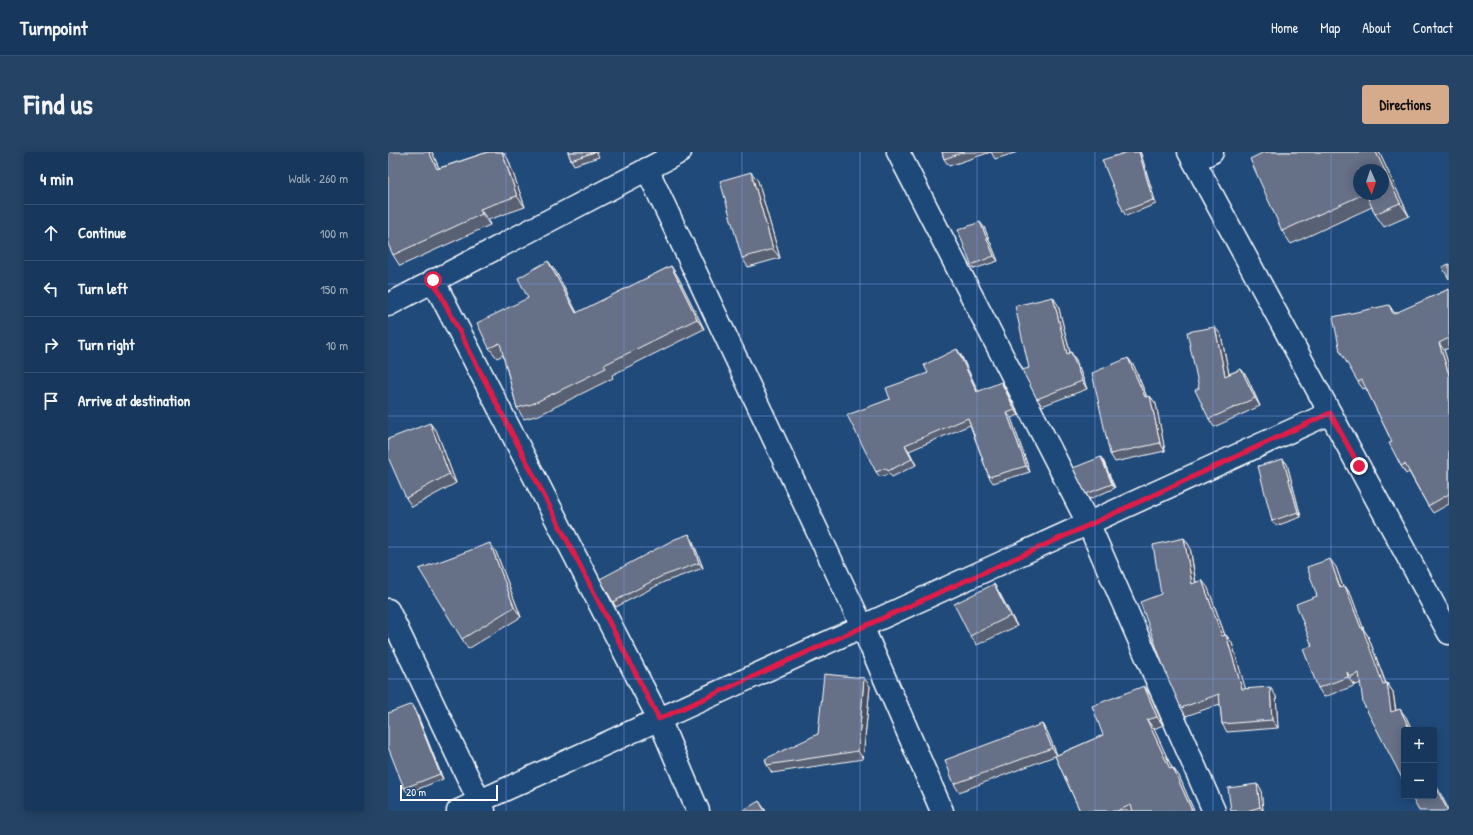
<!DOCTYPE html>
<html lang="en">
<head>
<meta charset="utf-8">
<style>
	:root { --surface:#17385c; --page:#244365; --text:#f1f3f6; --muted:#9eacbb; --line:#365272; --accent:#d6ab8b }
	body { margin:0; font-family:"Patrick Hand",sans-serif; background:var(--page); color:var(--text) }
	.controls { position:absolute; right:12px; bottom:12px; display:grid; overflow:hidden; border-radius:4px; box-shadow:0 2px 10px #0003 }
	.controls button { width:36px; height:36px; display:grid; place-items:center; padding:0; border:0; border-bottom:1px solid var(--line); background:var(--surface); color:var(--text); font:20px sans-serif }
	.compass { position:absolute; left:965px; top:12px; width:36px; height:36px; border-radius:50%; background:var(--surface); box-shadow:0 2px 10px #0003; rotate:177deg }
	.scale { position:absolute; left:12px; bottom:10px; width:98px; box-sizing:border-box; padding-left:4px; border:2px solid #fff; border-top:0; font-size:11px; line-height:14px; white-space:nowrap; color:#fff; -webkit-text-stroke:3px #1f4a7a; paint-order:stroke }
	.stop { position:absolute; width:12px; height:12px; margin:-9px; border:3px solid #e11d48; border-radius:50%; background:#fff }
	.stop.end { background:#e11d48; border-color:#fff; box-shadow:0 1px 4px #0008 }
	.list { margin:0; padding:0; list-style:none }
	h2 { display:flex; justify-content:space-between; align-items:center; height:52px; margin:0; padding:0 16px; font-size:17px }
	h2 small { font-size:13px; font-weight:400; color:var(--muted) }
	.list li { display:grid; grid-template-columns:26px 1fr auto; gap:12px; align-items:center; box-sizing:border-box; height:56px; padding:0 16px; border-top:1px solid var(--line) }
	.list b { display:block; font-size:15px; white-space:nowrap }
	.list em { font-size:13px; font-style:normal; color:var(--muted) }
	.icon { flex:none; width:22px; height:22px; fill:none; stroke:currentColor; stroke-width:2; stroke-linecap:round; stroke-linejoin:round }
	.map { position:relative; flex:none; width:1061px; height:659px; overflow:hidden; border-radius:4px }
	header { display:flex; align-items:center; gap:24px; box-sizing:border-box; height:56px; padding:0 20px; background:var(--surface); border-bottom:1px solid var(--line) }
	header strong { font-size:19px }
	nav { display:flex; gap:22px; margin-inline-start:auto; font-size:14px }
	.intro { display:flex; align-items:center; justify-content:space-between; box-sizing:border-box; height:96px; padding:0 24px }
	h1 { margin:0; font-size:28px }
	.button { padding:10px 18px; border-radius:4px; background:var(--accent); color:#111; font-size:14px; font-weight:700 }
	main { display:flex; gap:24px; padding:0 24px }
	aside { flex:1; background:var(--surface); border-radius:4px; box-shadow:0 2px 10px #0003 }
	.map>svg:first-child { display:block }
</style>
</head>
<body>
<header>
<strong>Turnpoint</strong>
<nav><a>Home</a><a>Map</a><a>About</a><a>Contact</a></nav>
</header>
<div class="intro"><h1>Find us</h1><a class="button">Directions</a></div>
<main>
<aside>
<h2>4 min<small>Walk · 260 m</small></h2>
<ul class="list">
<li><svg class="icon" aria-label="ahead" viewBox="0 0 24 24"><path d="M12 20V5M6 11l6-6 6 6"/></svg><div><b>Continue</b></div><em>100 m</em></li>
<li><svg class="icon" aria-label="left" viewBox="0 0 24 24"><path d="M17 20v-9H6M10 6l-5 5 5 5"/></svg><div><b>Turn left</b></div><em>150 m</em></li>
<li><svg class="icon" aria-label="right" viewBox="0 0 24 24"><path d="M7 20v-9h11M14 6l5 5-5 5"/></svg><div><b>Turn right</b></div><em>10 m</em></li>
<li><svg class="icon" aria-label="arrive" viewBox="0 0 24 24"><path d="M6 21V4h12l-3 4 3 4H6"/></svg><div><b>Arrive at destination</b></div></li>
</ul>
</aside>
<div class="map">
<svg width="1061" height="659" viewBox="0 0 1061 659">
	<rect width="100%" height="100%" fill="#1f4a7a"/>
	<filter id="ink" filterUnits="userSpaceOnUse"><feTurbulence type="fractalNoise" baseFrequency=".025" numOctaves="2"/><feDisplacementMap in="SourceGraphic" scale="8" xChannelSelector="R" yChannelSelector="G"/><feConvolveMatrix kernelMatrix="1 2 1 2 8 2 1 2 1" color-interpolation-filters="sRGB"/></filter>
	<g filter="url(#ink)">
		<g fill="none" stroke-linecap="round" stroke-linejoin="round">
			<defs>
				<g id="street">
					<polyline points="510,0 701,373 826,659"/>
					<polyline points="801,0 1061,481"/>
					<polyline points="806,9 824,0"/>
					<polyline points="259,17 474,474 554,659"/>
					<polyline points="45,128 271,567 310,659"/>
					<polyline points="0,458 96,659"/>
					<path d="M70,659c290,-133 582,-263 872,-398"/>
				</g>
				<polyline id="secondary" points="0,153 292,0"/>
			</defs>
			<use href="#street" stroke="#fff" stroke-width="25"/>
			<use href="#secondary" stroke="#fff" stroke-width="25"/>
			<use href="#street" stroke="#1f4a7a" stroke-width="22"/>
			<use href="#secondary" stroke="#1f4a7a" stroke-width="22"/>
		</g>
		<g fill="#586073" stroke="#fff" fill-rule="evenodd">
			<polygon points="44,0 51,16 100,0 115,0 120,7 137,55 100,68 102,73 12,114 5,103"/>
			<polygon points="180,0 209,0 211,5 186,13 183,8"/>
			<polygon points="554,0 630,0 607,7 603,0 561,14 556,7"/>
			<polygon points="740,0 752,0 753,2 768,52 738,64 735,59"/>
			<path d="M876,0h115l30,64 -25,11 -9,-13 -3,-7 -81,37 -9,-13zM971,18l24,24h-24z"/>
			<polygon points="370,29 392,106 360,115 354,106"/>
			<polygon points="596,75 610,109 586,117 583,113"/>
			<polygon points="160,109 168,120 189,161 283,114 290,125 316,177 224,223 225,226 151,263 136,267 129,256 115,203 109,206 101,196 140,146"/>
			<polygon points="1061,137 1061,196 1056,198 1061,214 1061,352 1045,361 1040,354 1021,320 1018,322 1013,314 1004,290 978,236 975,237 970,230 1006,160 1007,162"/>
			<polygon points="670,153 682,200 688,208 699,237 654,254 649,247 641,216"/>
			<polygon points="833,183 841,222 853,217 859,225 872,254 826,275 821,267 811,236"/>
			<polygon points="569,197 573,203 590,239 617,236 631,263 623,266 642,320 605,331 601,325 582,273 521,299 528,313 504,325 501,322 492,325 488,320 502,247 540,221"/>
			<polygon points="740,206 746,214 759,245 762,244 768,252 777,299 727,310 722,302"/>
			<polygon points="49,280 68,331 24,355 18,346"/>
			<polygon points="895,307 899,312 913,365 888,374 884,369"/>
			<polygon points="716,310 727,336 702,347 698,342"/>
			<polygon points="796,386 802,395 808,430 820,436 837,483 838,483 844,491 857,537 888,544 890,576 839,580 834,572 832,552 798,564 793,556 773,442"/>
			<polygon points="304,387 315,416 276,430 228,455 225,450"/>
			<polygon points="108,400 133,465 80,497 74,487"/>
			<polygon points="948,415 955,435 957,434 963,443 976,478 980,484 998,531 999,531 1005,540 1008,558 1018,565 1024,578 973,531 968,533 965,530 966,534 936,545 930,536 924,494 929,444"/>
			<polygon points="606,432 612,442 629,474 589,493 582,484"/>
			<polygon points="482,534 475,607 384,621 379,613 430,582"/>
			<polygon points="756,534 762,543 775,573 766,577 784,616 785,616 791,624 806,659 692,659 667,604 571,640 566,632 654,572 659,579 669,603 715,583"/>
			<polygon points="27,557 55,627 20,641 16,636"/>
			<polygon points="869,632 873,637 875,659 843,659"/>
		</g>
		<g fill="#474e5e" stroke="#fff">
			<polygon points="41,0 44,0 56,28 49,17"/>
			<polygon points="114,0 115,0 120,7 137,55 129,44"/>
			<polygon points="751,0 752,0 753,2 768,52 765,48"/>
			<polygon points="988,0 991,0 1021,64 1012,51"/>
			<polygon points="363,20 370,29 392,106 385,97"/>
			<polygon points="92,57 100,68 102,73 94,62"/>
			<polygon points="592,70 596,75 610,109 606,104"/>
			<polygon points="160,109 168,120 195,172 188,161"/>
			<polygon points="283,114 290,125 316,177 309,167"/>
			<polygon points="665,145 670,153 684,209 679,202"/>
			<polygon points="1001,153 1006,160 1010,170 1005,162"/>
			<polygon points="827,175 833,183 843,232 837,224"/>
			<polygon points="1051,191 1056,198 1061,214 1061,223"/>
			<polygon points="569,197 573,203 593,246 589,240"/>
			<polygon points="683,200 688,208 699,237 694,229"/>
			<polygon points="740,206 746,214 762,253 757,245"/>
			<polygon points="853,217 859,225 872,254 867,246"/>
			<polygon points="613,230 617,236 631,263 627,258"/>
			<polygon points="762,244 768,252 777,299 772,291"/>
			<polygon points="619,261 623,266 642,320 638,314"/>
			<polygon points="42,271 49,280 68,331 61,322"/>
			<polygon points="517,293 521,299 528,313 524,307"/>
			<polygon points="713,305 716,310 727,336 724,332"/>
			<polygon points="895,307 899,312 913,365 910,360"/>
			<polygon points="301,382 304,387 315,416 311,411"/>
			<polygon points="796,386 802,395 809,440 804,432"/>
			<polygon points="102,391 108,400 133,465 126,455"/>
			<polygon points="942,407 948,415 958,444 952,436"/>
			<polygon points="814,428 820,436 840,492 834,484"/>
			<polygon points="606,432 612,442 629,474 622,464"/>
			<polygon points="957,434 963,443 976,478 980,484 1000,538 999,531 1005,540 1009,569 1003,560 995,532 973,476"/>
			<polygon points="838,483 844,491 860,545 854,537"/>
			<polygon points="959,520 965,530 966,534 960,525"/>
			<polygon points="476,526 482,534 475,607 470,599"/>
			<polygon points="756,534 762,543 775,573 769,565"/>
			<polygon points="882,535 888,544 890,576 884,568"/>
			<polygon points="24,552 27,557 55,627 52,622"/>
			<polygon points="1012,557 1018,565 1024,578 1022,578"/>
			<polygon points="759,568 766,577 788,625 782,617"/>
			<polygon points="654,572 659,579 669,603 664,596"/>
			<polygon points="785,616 791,624 806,659 804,659"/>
			<polygon points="1046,629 1061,658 1061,659 1060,659 1046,632"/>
			<polygon points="869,632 873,637 875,659 872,655"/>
			<polygon points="371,649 378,659 377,659"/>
		</g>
		<g fill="#667086" stroke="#fff">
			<polygon points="0,0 41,0 49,17 100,0 114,0 129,44 92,57 94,62 5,103 0,92"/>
			<polygon points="180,0 207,0 183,8"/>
			<polygon points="554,0 576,0 556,7"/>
			<polygon points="740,0 751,0 765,48 735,59 714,8"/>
			<polygon points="876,0 988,0 1012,51 987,62 978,42 995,42 995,18 971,18 971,42 976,42 894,79 862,7"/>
			<polygon points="363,20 385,97 354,106 332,29"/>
			<polygon points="592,70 606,104 583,113 570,78"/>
			<polygon points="160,109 188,161 283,114 309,167 216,213 218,216 144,252 129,256 112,191 101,196 89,171 140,146 130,126"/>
			<polygon points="1061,112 1061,127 1054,115"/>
			<polygon points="1061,137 1061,186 1051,191 1061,223 1061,342 1040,354 1017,312 1013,314 1001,291 1004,290 974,228 970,230 952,199 945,165 1001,153 1005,162"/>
			<polygon points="665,145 679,202 683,200 694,229 649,247 634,218 641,216 627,154"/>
			<polygon points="827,175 837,224 853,217 867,246 821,267 807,238 811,236 799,180"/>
			<polygon points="569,197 589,240 613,230 627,258 619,261 638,314 601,325 580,266 517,293 524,307 500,319 498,316 488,320 459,263 502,247 498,236 540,221 536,213"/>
			<polygon points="740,206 757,245 762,244 772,291 722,302 704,221"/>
			<polygon points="42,271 61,322 18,346 0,305 0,287"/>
			<polygon points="713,305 724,332 698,342 685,316"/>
			<polygon points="895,307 910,360 884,369 870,314"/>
			<polygon points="301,382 311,411 272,425 225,450 212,427 287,387"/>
			<polygon points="796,386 804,432 814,428 834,484 838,483 854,537 882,535 884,568 834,572 831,542 793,556 779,524 752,450 773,442 765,393"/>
			<polygon points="102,391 126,455 74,487 31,417"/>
			<polygon points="942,407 952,436 957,434 973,476 974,475 995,532 999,531 1003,560 1012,557 1022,578 1016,578 1016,630 975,551 971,521 962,525 959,520 960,525 930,536 915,497 924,494 908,452 929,444 919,415"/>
			<polygon points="606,432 622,464 582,484 566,452"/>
			<polygon points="436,522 476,526 470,599 379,613 377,607 430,582"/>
			<polygon points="756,534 769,565 759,568 782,617 785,616 804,659 745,659 743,653 729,659 692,659 667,604 715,583 704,554"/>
			<polygon points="24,552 52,622 16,636 0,595 0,561"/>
			<polygon points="654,572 664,596 566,632 557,608"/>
			<polygon points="869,632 872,655 859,659 843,659 840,636"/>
			<polygon points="1046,632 1060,659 1031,659 1023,644 1046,644"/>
			<polygon points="371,649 377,659 354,659"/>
		</g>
	</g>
	<g fill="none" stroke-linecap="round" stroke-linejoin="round" filter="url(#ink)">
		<polyline stroke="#e11d48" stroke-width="5" points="45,128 271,567 701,373 942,261 971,314"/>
	</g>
	<path fill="none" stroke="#7795e8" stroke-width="1" stroke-opacity="0.55" d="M118,0v659M236,0v659M354,0v659M472,0v659M589,0v659M707,0v659M825,0v659M943,0v659M0,132h1061M0,264h1061M0,395h1061M0,527h1061"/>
</svg>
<div class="controls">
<button>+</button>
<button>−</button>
</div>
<svg class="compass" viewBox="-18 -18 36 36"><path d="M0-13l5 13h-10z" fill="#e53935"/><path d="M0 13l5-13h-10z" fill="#9eacbb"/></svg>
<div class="scale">20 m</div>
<div class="stop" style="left:45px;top:128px"></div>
<div class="stop end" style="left:971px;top:314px"></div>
</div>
</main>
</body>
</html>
